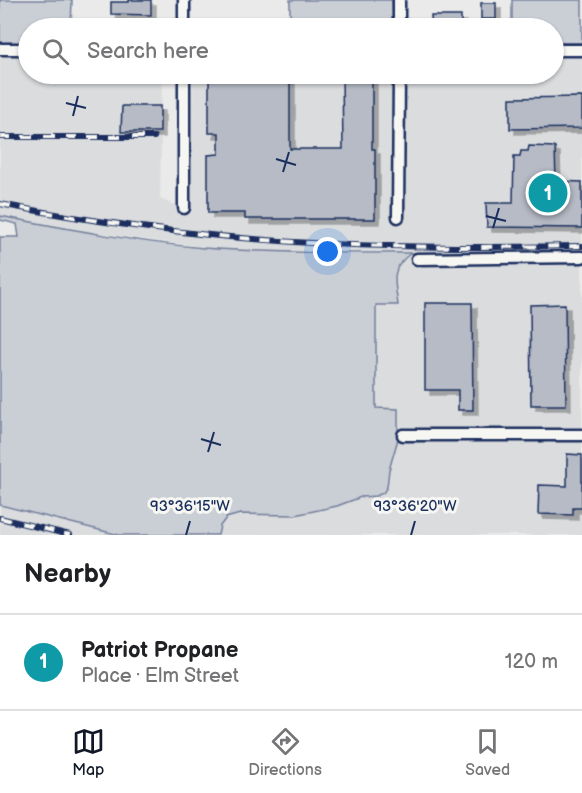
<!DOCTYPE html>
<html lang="en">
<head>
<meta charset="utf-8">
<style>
	:root { --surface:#fff; --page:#f6f6f6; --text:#202124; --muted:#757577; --line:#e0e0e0; --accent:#111827 }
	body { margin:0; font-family:"Balsamiq Sans",sans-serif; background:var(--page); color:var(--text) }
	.you { position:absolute; left:328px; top:252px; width:21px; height:21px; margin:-15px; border:4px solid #fff; border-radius:50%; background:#1a73e8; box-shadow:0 0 0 9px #1a73e833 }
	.badge { display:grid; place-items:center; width:39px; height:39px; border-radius:50%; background:var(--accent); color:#fff; font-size:20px; font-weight:700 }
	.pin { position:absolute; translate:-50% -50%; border:3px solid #fff; box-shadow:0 2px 6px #0006 }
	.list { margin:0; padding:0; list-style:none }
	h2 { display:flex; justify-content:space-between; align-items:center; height:78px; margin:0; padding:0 24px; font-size:26px }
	h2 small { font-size:20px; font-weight:400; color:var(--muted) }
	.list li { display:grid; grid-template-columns:39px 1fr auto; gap:18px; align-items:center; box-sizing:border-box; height:96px; padding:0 24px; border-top:2px solid var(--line) }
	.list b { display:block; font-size:22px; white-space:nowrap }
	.list p { margin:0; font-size:20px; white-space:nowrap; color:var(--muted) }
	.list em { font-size:20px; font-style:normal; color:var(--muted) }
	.icon { flex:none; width:33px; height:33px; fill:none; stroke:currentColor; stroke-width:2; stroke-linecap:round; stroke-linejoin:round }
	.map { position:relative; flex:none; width:582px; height:535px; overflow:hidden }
	.search { position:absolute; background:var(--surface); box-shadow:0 2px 4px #0004; left:18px; right:18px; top:18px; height:66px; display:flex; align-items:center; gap:15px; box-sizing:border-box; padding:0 21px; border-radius:33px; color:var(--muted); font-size:22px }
	.sheet { height:174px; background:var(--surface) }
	nav { display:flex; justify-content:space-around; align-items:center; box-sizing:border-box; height:84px; border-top:2px solid var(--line); background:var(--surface); font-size:16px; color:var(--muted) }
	nav a { display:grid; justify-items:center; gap:3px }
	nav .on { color:var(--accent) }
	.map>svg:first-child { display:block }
</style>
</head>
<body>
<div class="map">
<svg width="582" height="535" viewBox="0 0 582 535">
	<defs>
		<filter id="shadow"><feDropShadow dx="5" dy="5" stdDeviation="0" flood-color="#0004"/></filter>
	</defs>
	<rect width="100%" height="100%" fill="#e9eae9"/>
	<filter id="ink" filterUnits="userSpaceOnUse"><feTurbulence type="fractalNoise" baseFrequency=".0167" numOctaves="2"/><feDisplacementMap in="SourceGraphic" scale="12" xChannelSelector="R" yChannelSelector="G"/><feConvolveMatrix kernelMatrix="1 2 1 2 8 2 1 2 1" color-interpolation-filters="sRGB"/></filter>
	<g filter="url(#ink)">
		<g fill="#dadcde">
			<polygon points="0,56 28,56 28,74 162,74 160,199 191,212 193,74 554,74 554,58 582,58 582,535 218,535 220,526 226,518 240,514 295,515 337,506 361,497 376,496 383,493 387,487 389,470 394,455 398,409 376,408 376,305 395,285 395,273 397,266 403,259 410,253 277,252 203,247 72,230 0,216"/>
			<polygon points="0,505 25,511 119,535 0,535"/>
		</g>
		<g fill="#caced5" stroke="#727e9a" stroke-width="1.5">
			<polygon points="0,0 72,0 71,28 28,28 28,43 0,43"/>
			<polygon points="290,0 392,0 393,28 290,28"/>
			<polygon points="512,0 582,0 582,43 554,43 554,28 512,28"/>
			<path d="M0,216c68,13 136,26 204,32 69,5 138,5 207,5 -22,16 -16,28 -13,52h-22v103l22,1v30l-9,31 -2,17 -4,6 -7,3 -15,1 -24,9 -42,9 -55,-1 -14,4 -6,8 -2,9h-99l-119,-30v-268h19l-2,-13 -17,-4z"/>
		</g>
		<g fill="#b6bbc6" stroke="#1b2f5e" stroke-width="1.5" filter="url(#shadow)">
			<polygon points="129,0 151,0 151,15 111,14 111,2 129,2"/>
			<rect x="481" y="3" width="15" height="16"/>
			<polygon points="431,16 461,16 461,26 450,26 450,28 432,28"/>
			<polygon points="209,74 290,74 290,149 343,149 342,74 372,74 372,149 375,149 375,219 245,219 245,213 208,213 208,155 219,154 219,133 209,133"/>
			<polygon points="582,97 582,128 510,129 510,98"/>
			<polygon points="122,106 160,106 160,132 121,132"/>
			<polygon points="529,146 555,147 556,181 582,182 582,228 487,227 486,203 513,203 514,156 520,156 521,151 528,151"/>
			<polygon points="425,303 472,303 473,410 458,410 458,390 425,390"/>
			<polygon points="565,304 566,405 531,405 530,305"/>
			<polygon points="567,454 582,455 582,508 573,508 573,515 538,514 539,485 567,486"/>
		</g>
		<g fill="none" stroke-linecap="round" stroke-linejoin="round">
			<defs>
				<g id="minor">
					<polyline points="184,0 184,28"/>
					<polyline points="399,28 399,0"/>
					<polyline points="0,49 28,49"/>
					<polyline points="554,50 582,50"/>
					<polyline points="184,74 184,208"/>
					<polyline points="398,217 399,74"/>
					<polyline points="417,259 582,257"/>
					<polyline points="403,435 582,435"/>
				</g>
			</defs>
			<use href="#minor" stroke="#1b2f5e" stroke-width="15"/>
			<use href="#minor" stroke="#f6f6f2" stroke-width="10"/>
			<defs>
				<g id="rail">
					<polyline points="0,137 154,137"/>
					<path d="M0,204c109,21 220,35 331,40 83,4 167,3 251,2"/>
					<polyline points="0,518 70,535"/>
				</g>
			</defs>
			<use href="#rail" stroke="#1b2f5e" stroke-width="6"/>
			<use href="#rail" stroke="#f6f6f2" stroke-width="4" stroke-dasharray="11" stroke-linecap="butt"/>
		</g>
	</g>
	<path fill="none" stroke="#1b2f5e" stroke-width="2" d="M66,103l20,5M73,116l5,-20M276,159l20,6M283,172l6,-20M486,216l20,5M493,228l6,-20M201,439l20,6M208,452l6,-20M186,535l4,-14M411,535l4,-14"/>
	<g font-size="15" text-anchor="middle" fill="#1b2f5e" stroke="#f6f6f2" stroke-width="6" stroke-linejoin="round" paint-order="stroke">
		<text x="190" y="511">93°36'15"W</text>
		<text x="415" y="511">93°36'20"W</text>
	</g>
</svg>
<div class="you"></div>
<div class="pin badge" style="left:548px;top:193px;background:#0f9aa8">1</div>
<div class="search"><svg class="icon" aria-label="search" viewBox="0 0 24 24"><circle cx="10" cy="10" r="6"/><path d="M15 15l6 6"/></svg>Search here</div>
</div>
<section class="sheet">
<h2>Nearby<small></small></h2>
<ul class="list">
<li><span class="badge" style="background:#0f9aa8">1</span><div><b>Patriot Propane</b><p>Place · Elm Street</p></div><em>120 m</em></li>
</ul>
</section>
<nav>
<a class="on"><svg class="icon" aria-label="map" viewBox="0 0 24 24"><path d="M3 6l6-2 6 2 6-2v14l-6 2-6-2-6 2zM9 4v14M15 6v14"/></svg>Map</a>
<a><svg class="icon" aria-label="directions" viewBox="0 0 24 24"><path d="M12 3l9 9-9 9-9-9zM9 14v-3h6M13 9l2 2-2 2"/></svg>Directions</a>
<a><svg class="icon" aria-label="saved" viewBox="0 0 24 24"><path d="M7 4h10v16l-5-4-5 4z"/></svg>Saved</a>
</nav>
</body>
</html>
